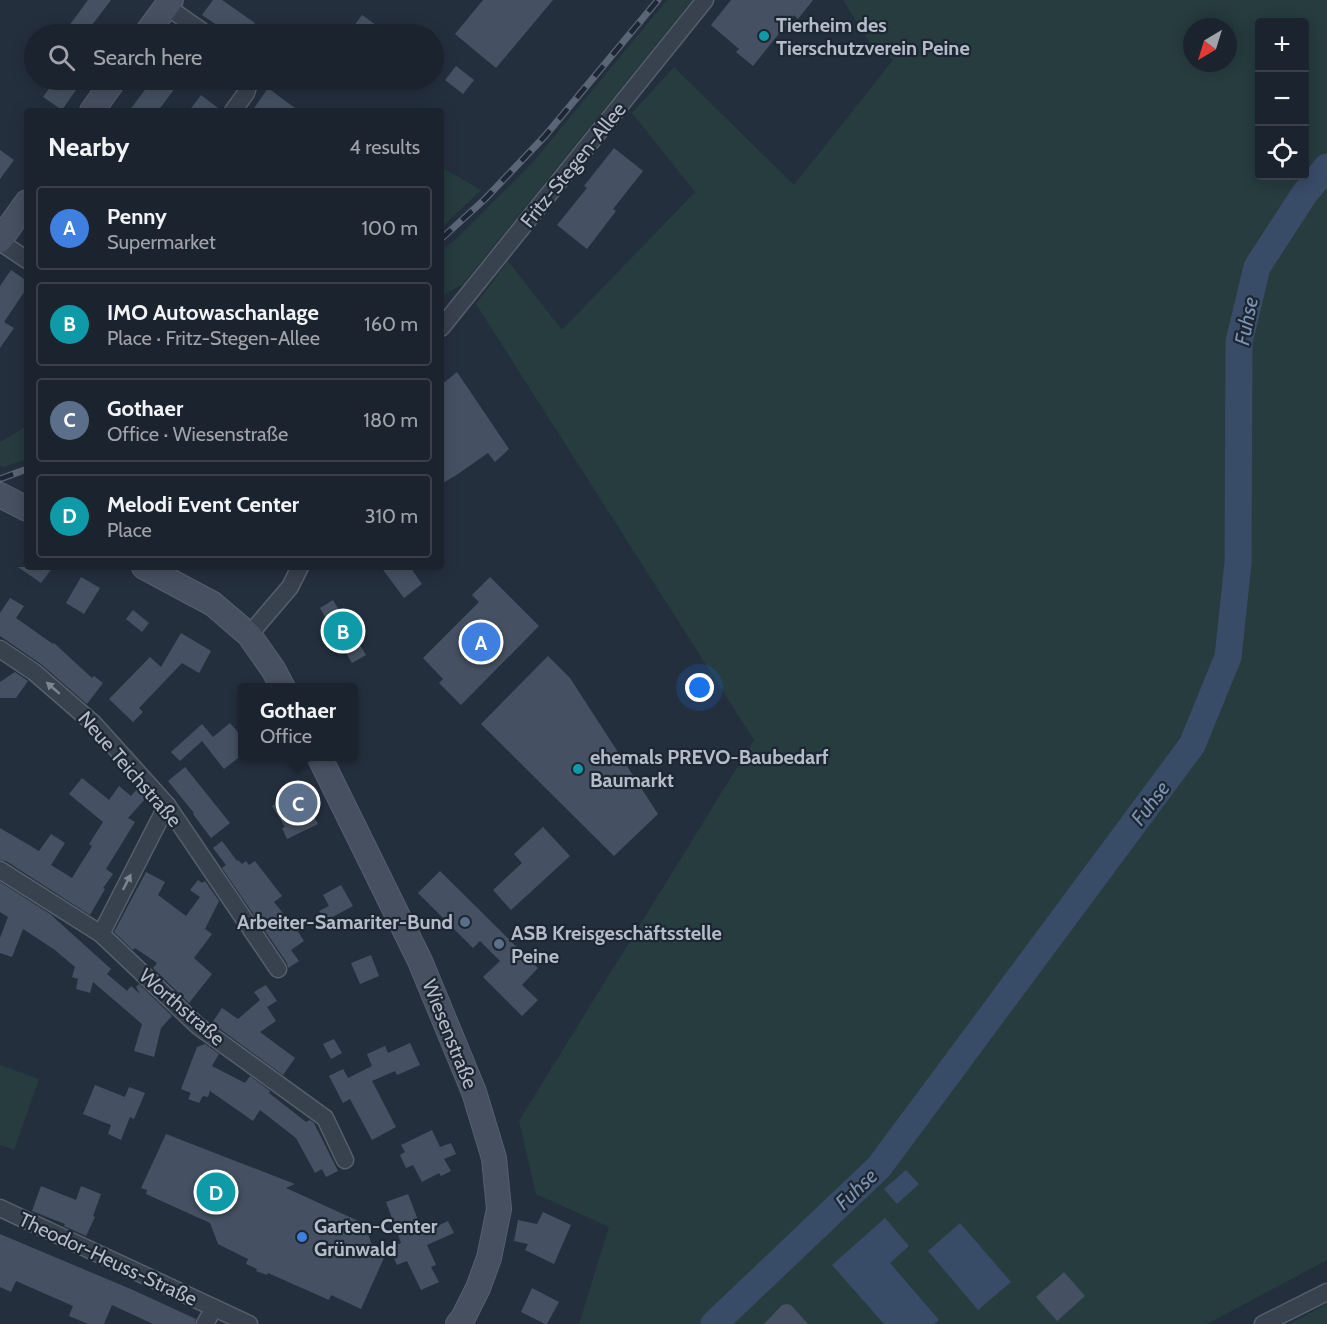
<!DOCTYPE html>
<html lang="en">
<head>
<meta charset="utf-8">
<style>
	:root { --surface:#1b232e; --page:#242b36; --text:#f1f3f6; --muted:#a0a4aa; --line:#39404a; --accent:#1a73e8 }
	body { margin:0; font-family:Cabin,sans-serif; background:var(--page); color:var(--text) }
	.controls { position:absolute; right:18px; top:18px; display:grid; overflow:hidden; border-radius:6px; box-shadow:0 3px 15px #0003 }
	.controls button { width:54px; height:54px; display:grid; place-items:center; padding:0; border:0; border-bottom:2px solid var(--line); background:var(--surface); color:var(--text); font:30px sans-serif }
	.compass { position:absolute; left:1183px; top:18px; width:54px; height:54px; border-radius:50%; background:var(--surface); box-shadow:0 3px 15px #0003; rotate:218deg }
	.you { position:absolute; left:700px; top:688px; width:21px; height:21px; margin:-15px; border:4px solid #fff; border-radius:50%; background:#1a73e8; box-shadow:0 0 0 9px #1a73e833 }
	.badge { display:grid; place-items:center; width:39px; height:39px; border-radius:50%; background:var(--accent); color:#fff; font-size:20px; font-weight:700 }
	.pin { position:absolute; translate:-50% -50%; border:3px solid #fff; box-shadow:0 2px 6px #0006 }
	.popup { position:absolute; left:238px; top:683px; width:120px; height:78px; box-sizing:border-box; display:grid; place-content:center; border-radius:6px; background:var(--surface); filter:drop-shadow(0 2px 4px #0005); font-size:20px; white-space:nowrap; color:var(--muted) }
	.popup b { font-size:22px; color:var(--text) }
	.popup::after { content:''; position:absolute; left:50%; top:100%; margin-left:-12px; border:12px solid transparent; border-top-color:var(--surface) }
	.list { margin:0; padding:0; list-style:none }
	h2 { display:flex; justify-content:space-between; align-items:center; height:78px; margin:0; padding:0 24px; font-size:26px }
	h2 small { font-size:20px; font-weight:400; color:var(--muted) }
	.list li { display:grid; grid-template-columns:39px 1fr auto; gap:18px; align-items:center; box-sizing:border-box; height:84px; margin:0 12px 12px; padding:0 12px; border:2px solid var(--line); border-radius:6px }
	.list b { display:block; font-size:22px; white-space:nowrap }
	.list p { margin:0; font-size:20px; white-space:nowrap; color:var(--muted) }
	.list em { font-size:20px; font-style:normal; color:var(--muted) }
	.icon { flex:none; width:33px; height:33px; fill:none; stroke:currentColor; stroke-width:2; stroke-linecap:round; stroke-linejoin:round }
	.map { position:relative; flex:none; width:1327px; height:1324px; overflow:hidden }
	.search { position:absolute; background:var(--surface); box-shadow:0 3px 15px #0003; left:24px; top:24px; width:420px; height:66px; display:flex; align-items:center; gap:15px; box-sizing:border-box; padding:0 21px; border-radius:33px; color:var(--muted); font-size:22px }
	.panel { position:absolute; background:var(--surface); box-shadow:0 3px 15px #0003; left:24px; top:108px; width:420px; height:462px; border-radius:6px }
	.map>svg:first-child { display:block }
</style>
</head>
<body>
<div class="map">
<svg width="1327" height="1324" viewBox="0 0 1327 1324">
	<rect width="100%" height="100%" fill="#242f3e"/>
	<g fill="#263c3f" fill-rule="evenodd">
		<polygon points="667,0 692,0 463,284 443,295 441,293 441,250 456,239 533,162"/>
		<path d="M843,0h484v1260l-120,64h-628l30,-97 -73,-33 -17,-73 235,-381 -278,-436 32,-43 54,69 133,-138 -63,-79 42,-46 120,118 99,-125 -22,-15zM1260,22h44v154h-44zM1192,27h36v36h-36z"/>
		<polygon points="441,167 481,190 441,228"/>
		<polygon points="27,426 27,459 3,467 0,465 0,442"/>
		<polygon points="0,1065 39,1079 14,1150 0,1145"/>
		<polygon points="1327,1304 1327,1324 1289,1324"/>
	</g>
	<g fill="#394c67">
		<polygon points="906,1170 919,1184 897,1204 884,1189"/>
		<polygon points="885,1218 909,1246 890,1263 939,1320 934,1324 884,1324 832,1265"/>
		<polygon points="960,1223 1011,1282 978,1310 928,1251"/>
	</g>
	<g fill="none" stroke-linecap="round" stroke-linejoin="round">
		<polyline stroke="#394c67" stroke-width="27" points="714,1324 879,1167 1192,745 1228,657 1238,563 1239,342 1257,267 1305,193 1327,167"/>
	</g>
	<g fill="#455162">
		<polygon points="88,0 111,0 92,25 105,34 63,34"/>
		<polygon points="213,0 222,0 255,23 247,34 230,34 202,15"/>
		<polygon points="483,0 553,0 496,68 455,34"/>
		<polygon points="731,0 813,0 798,19 794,15 753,66 736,52 739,49 711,25"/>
		<polygon points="362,15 389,34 348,34"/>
		<polygon points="456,66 474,80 463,94 445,80"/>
		<polygon points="55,80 83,80 62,110 43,97"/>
		<polygon points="137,80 181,80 158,111 129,111 147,87"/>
		<polygon points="268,88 299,111 252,111"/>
		<polygon points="201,95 222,111 189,111"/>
		<polygon points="614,148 643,171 613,209 616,211 587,249 557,225 587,188 584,186"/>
		<polygon points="0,150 14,160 0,179"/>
		<polygon points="11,270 27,281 27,288 4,322 14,328 0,348 0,286"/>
		<polygon points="457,372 509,449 495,462 488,453 455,476 441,484 441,385"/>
		<polygon points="18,567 53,567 41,583"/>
		<polygon points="381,567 410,567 422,584 404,598"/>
		<polygon points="81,577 100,588 84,614 66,603"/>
		<polygon points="490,577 539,626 461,705 439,683 443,679 423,658 479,602 472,595"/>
		<polygon points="10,598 24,606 16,618 53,644 54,643 92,678 94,676 103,683 87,704 41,664 0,636 0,613"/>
		<polygon points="333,600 366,655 352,663 320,608"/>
		<polygon points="133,610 149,623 142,632 126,619"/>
		<polygon points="181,633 211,651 199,673 182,663 139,708 143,712 133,722 109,699 150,657 161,667"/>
		<polygon points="548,656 570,678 658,814 614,856 481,724"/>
		<polygon points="15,672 28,681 16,698 0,698 0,682"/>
		<polygon points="230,723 243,738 243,754 224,769 202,741 180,761 171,752 202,724 213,737"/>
		<polygon points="185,767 230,823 211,838 193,814 194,813 168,781"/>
		<polygon points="82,778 109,800 119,786 131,796 137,789 146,798 128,818 135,822 106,869 113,874 103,888 105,889 90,915 6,861 0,860 0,828 39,851 51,834 65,843 51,865 72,878 92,846 89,844 103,822 69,794"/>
		<polygon points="298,790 318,824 287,839 282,828 285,827 272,806"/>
		<polygon points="543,827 570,856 511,910 493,890 522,863 514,854"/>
		<polygon points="222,841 237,861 238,860 242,864 246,861 249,865 255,861 282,896 274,902 290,922 291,921 304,941 291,950 299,961 288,968 287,963 222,868 226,865 213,848"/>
		<polygon points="440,871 538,968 522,985 538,1000 522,1016 483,977 500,961 480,941 473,948 418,893"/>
		<polygon points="146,872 165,882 158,895 186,916 200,897 190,890 198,880 202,883 205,881 219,901 205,929 212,934 194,958 212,974 189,1003 153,968 157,963 135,948 133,950 114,932"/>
		<polygon points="0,882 50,914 111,969 107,974 127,991 131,986 140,994 136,987 139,984 172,1016 161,1028 154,1057 134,1051 142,1024 93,982 90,993 76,989 78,979 72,977 75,967 55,950 23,929 12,957 0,953 0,938 8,917 0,912"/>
		<polygon points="341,885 353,906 325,921 319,911 329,906 323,895"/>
		<polygon points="371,955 379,976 360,984 351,963"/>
		<polygon points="266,985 277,1001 267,1007 276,1021 260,1032 295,1058 283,1075 212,1023 222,1008 238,1019 260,1000 254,992"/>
		<polygon points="334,1039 342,1053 331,1059 323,1044"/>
		<polygon points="410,1043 420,1065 397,1075 395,1071 372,1081 396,1127 372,1140 350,1099 343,1103 329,1076 343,1069 348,1078 372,1066 367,1054 385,1046 388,1053"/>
		<polygon points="205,1044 219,1054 212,1066 245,1083 250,1076 270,1091 269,1093 306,1122 310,1120 314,1123 338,1171 326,1177 322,1169 315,1173 296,1138 260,1110 253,1121 210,1091 208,1097 203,1096 199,1103 188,1099 191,1093 181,1089 197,1047"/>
		<polygon points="95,1085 125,1097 129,1087 145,1093 134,1119 130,1117 121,1140 108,1134 111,1125 83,1114"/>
		<polygon points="432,1130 440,1147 451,1143 456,1154 444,1159 451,1171 441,1176 439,1173 422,1182 413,1165 406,1168 400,1155 405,1152 401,1145"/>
		<polygon points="166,1134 295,1184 286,1188 365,1224 375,1255 388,1249 361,1309 331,1295 329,1300 268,1273 267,1275 256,1271 257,1269 246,1264 248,1259 218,1244 210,1223 146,1194 147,1190 141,1188"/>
		<polygon points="41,1186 76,1200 81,1186 101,1194 93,1216 95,1217 86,1236 64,1226 65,1224 32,1211"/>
		<polygon points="408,1194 423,1233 448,1221 454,1233 427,1245 436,1265 431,1267 439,1282 421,1290 407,1261 397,1265 389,1248 401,1243 386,1202"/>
		<polygon points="543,1212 571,1225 554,1264 525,1250 528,1244 514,1241 518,1220 537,1224"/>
		<polygon points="0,1234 133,1290 196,1319 195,1324 153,1324 112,1305 104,1324 88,1324 69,1316 73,1306 16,1281 11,1292 0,1287"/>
		<polygon points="1064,1272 1085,1296 1057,1321 1036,1297"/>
		<polygon points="532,1288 559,1302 547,1324 545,1324 521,1312"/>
		<polygon points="787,1304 791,1305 808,1324 764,1324 782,1305"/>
	</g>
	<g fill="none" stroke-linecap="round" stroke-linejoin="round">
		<defs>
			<g id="street">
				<polyline points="166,6 206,34"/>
				<polyline points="233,111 246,93 250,80"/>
				<polyline points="0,242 27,260"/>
				<polyline points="441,328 705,0"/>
				<polyline points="249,635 290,587 300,567"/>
				<polyline points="0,649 34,672 94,724 167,805 278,969"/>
				<polyline points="0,870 101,934 198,1026 325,1118 345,1160"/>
				<polyline points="101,934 167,805"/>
				<polyline points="0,1208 249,1324"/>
				<polyline points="205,1324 214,1308"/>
				<polyline points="1263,1324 1327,1292"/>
			</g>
			<g id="secondary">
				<polyline points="146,34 171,0"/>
				<polyline points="92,111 114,80"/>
				<polyline points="0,240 27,202"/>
				<polyline points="0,495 27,509"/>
				<polyline points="144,567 213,604 249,635 273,669 283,688"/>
				<polyline points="319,756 420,961 474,1092 494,1158 499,1209 489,1258 478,1288 463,1318 458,1324"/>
			</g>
		</defs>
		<use href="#street" stroke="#565f6c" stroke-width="19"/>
		<use href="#secondary" stroke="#565f6c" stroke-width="26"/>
		<use href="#street" stroke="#38414e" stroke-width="16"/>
		<use href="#secondary" stroke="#465061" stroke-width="24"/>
		<defs>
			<g id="rail">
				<polyline points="441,239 485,199 545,136 658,0"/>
				<polyline points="0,479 27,469"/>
			</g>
		</defs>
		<use href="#rail" stroke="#5a6575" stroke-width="7"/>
		<use href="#rail" stroke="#1d2633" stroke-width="4.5" stroke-dasharray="14" stroke-linecap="butt"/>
	</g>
	<defs><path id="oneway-solid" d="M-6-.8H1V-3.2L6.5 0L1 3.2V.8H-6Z" transform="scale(1.5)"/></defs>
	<g fill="#7c8592">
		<use href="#oneway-solid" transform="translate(53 688) rotate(-139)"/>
		<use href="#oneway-solid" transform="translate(127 882) rotate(-63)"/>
	</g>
	<g fill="#0f9aa8" stroke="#1d2633" stroke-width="2">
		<circle cx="764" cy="36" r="6"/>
		<circle cx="578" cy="769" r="6"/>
	</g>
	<g fill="#5c6f8a" stroke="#1d2633" stroke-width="2">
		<circle cx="465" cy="922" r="6"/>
		<circle cx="499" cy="944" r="6"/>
	</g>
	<circle fill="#3f7fe0" stroke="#1d2633" stroke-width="2" cx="302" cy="1237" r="6"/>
	<g text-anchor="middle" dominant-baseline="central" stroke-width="4.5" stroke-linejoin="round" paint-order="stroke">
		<g font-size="20" font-weight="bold" fill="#b4bcc9" stroke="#1d2633" text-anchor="start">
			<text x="776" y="25">Tierheim des<tspan x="776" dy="23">Tierschutzverein Peine</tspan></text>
			<text x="590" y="757">ehemals PREVO-Baubedarf<tspan x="590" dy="23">Baumarkt</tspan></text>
			<text x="453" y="922" text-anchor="end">Arbeiter-Samariter-Bund</text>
			<text x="511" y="933">ASB Kreisgeschäftsstelle<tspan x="511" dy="23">Peine</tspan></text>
			<text x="314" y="1226">Garten-Center<tspan x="314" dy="23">Grünwald</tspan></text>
		</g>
		<g font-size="20" fill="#b4bcc9" stroke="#1d2633">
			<text transform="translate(573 165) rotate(-51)">Fritz-Stegen-Allee</text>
			<text transform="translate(130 769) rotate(49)">Neue Teichstraße</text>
			<text transform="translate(182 1007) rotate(41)">Worthstraße</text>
			<text transform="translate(450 1034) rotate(68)">Wiesenstraße</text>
			<text transform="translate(108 1259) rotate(25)">Theodor-Heuss-Straße</text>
		</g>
		<g font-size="21" font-style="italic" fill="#7c92b1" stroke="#1d2633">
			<text transform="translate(1246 321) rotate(-79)">Fuhse</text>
			<text transform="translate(1150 803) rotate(-53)">Fuhse</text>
			<text transform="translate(856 1189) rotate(-44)">Fuhse</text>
		</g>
	</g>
</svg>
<div class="controls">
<button>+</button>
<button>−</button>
<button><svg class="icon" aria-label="locate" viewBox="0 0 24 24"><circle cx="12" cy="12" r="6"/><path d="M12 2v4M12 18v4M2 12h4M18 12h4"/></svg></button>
</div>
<svg class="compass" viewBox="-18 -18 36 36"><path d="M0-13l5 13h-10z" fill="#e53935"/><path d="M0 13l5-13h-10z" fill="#a0a4aa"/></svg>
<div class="you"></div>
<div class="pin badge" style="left:481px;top:642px;background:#3f7fe0">A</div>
<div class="pin badge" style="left:343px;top:631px;background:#0f9aa8">B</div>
<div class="pin badge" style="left:298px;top:803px;background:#5c6f8a">C</div>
<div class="popup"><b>Gothaer</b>Office</div>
<div class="pin badge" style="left:216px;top:1192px;background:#0f9aa8">D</div>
<div class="search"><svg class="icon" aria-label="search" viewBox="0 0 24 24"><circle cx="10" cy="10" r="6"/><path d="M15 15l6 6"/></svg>Search here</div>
<section class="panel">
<h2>Nearby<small>4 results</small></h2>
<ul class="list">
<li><span class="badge" style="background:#3f7fe0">A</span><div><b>Penny</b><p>Supermarket</p></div><em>100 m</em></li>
<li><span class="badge" style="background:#0f9aa8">B</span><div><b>IMO Autowaschanlage</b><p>Place · Fritz-Stegen-Allee</p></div><em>160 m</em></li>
<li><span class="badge" style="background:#5c6f8a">C</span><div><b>Gothaer</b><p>Office · Wiesenstraße</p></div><em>180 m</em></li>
<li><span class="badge" style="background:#0f9aa8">D</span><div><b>Melodi Event Center</b><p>Place</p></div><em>310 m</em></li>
</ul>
</section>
</div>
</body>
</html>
